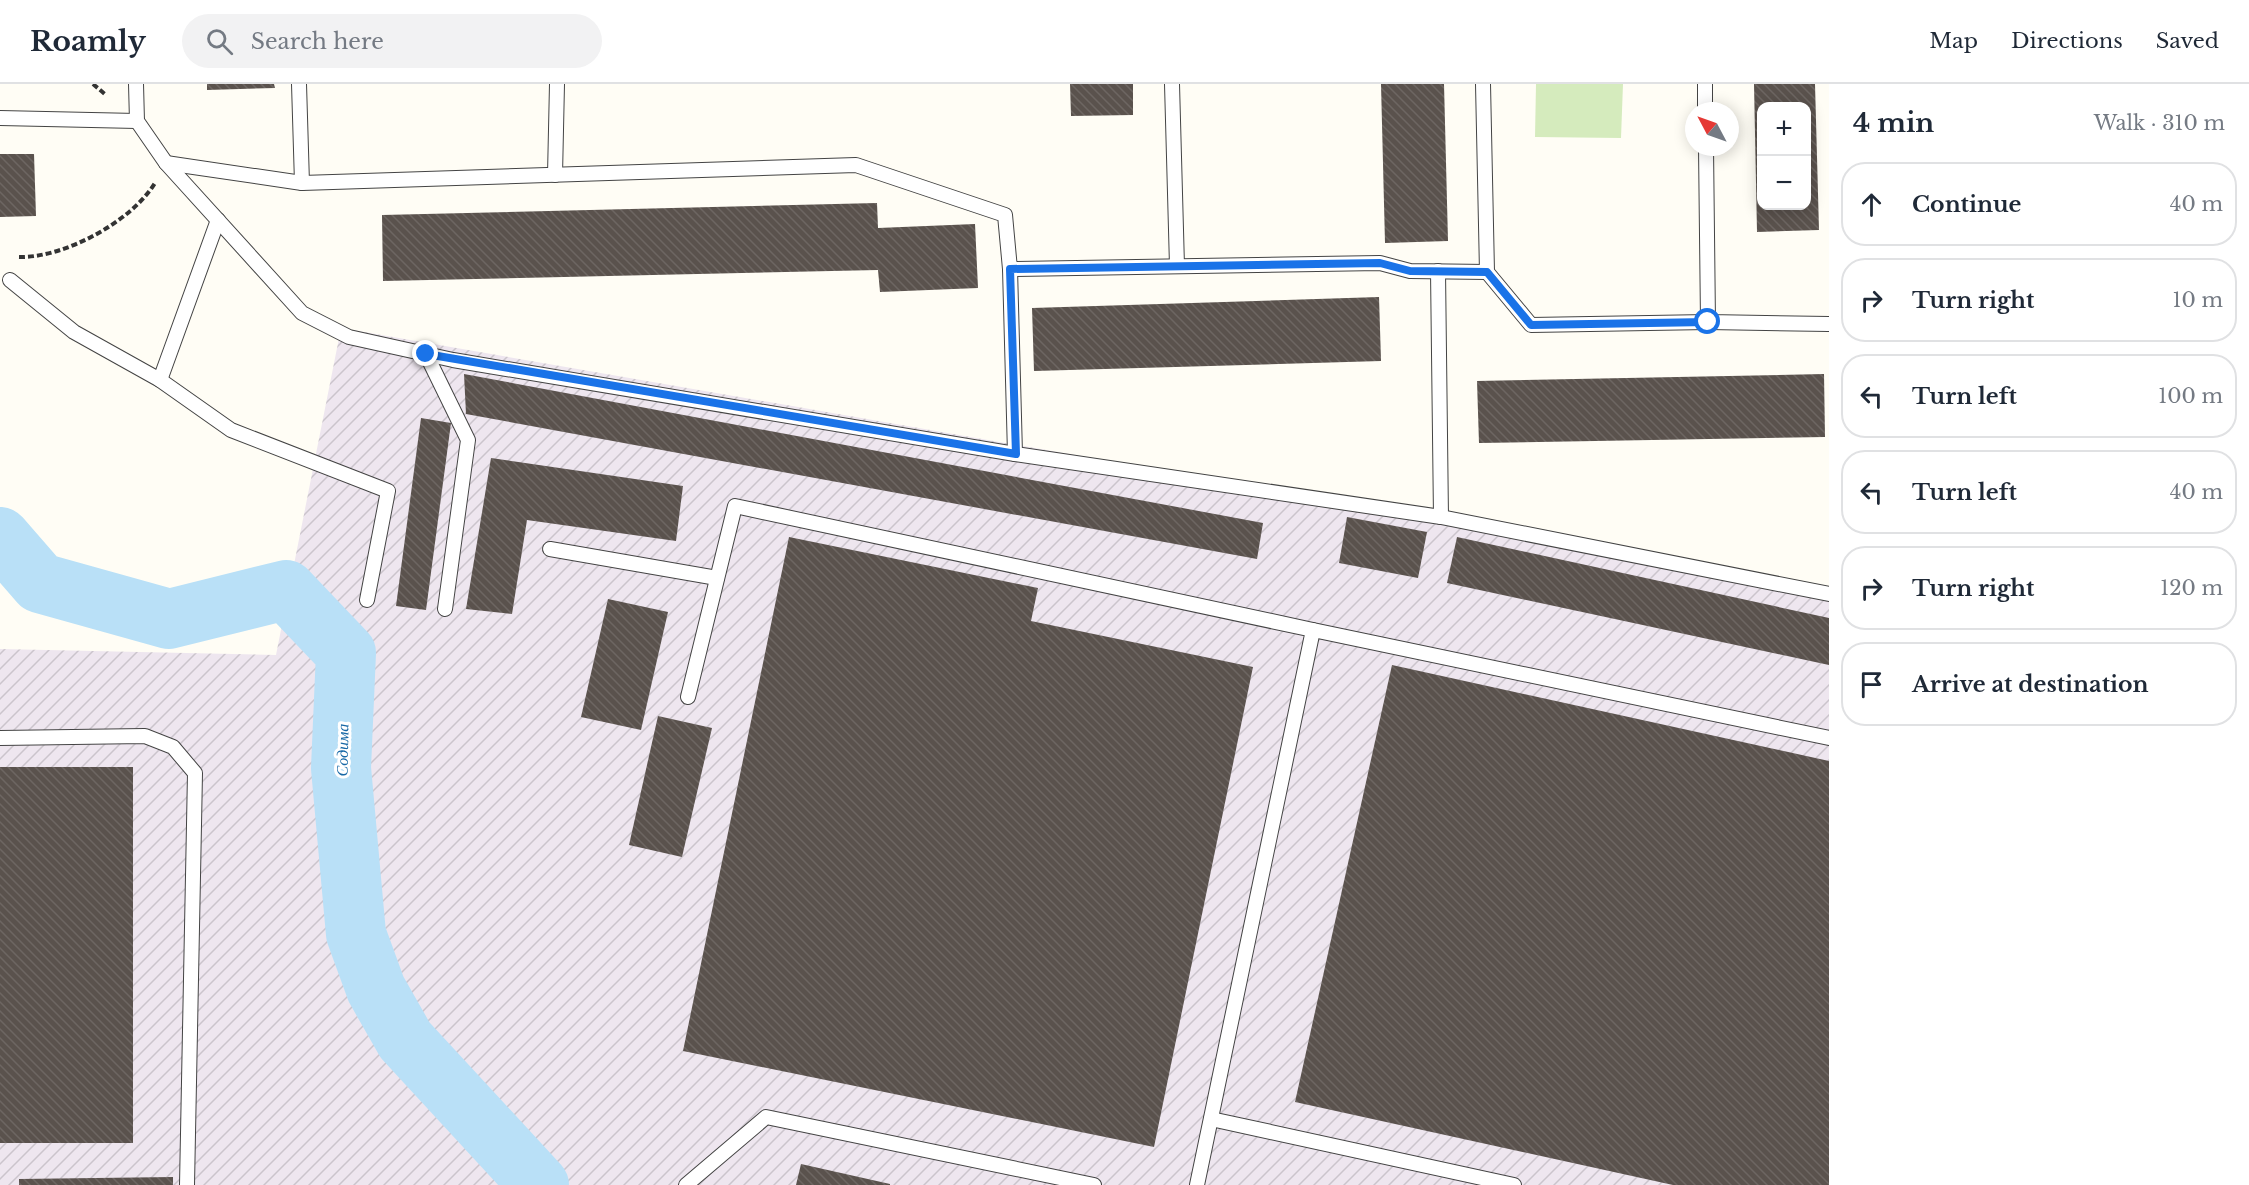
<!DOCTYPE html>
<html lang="en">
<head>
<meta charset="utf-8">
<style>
	:root { --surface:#fff; --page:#f2f2f3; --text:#1f2937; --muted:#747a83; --line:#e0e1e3 }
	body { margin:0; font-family:"Libre Baskerville",serif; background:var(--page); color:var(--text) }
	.controls { position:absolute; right:18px; top:18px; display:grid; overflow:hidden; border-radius:12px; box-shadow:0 3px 15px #0003 }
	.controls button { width:54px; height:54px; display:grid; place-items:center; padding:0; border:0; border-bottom:2px solid var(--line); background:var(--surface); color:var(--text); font:30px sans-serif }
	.compass { position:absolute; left:1685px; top:18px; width:54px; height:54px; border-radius:50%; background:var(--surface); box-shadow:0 3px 15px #0003; rotate:311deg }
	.stop { position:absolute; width:18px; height:18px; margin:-14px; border:4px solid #1a73e8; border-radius:50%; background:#fff }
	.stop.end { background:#1a73e8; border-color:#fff; box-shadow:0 2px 6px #0008 }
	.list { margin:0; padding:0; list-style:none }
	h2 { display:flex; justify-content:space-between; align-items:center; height:78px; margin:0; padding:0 24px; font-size:26px }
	h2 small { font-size:20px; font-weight:400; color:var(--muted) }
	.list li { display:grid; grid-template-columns:39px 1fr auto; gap:18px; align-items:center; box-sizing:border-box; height:84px; margin:0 12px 12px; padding:0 12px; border:2px solid var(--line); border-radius:24px }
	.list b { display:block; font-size:22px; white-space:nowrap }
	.list em { font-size:20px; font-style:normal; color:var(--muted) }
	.icon { flex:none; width:33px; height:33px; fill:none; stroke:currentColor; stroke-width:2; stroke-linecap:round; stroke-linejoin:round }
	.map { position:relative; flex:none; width:1829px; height:1101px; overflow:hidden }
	header { display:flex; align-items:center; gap:36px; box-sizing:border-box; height:84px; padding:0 30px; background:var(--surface); border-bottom:2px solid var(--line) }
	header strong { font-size:28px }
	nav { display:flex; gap:33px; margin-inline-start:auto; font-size:21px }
	.search { width:420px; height:54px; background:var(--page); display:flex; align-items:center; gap:15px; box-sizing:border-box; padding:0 21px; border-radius:33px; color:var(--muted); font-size:22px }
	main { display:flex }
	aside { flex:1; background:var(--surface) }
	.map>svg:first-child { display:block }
</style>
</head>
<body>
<header>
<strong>Roamly</strong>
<div class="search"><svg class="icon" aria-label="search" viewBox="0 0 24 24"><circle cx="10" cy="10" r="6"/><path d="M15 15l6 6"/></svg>Search here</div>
<nav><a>Map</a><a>Directions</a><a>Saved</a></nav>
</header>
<main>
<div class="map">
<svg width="1829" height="1101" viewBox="0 0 1829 1101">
	<defs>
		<pattern id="industrial-furrows" width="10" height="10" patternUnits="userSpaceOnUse" patternTransform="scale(1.5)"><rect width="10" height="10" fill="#eee6ef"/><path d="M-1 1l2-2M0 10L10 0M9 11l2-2" fill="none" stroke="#cbc4cc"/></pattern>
		<pattern id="building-back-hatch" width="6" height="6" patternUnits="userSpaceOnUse" patternTransform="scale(1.5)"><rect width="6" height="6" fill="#5a524d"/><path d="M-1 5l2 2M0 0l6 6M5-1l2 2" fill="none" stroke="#6d6662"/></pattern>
	</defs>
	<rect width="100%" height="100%" fill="#fffdf5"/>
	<polygon fill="url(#industrial-furrows)" points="341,244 1329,415 1829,513 1829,1101 0,1101 0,565 276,571"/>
	<polygon fill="#d5ebbd" points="1536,0 1623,0 1621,54 1535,53"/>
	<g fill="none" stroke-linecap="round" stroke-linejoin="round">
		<polyline stroke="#b9e0f7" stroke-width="60" points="0,453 40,499 169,535 286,506 346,569 341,684 356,850 376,905 405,956 539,1101"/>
	</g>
	<g fill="url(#building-back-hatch)" fill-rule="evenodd">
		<polygon points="207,0 274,0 275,4 207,6"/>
		<polygon points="1070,0 1133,0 1133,31 1071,32"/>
		<polygon points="1381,0 1444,0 1448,157 1385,159"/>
		<path d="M1754,0h61l4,146 -62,2zM1762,22h44v100h-44z"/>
		<polygon points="0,70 34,70 36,132 0,133"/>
		<polygon points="877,119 878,144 975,140 978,204 880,208 878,186 383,197 382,131"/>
		<polygon points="1379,213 1381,277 1034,287 1032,224"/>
		<polygon points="464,290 1263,439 1257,475 466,330"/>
		<polygon points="1824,290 1825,353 1479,359 1477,297"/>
		<polygon points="421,334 451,339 426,526 396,522"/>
		<polygon points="491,374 683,402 676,457 527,436 512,530 466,525"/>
		<polygon points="1347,433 1427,448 1418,494 1339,479"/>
		<polygon points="789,453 1038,504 1031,537 1253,583 1154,1063 683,967"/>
		<polygon points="1457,453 1829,534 1829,581 1447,499"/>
		<polygon points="608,515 668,528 641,646 581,633"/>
		<polygon points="1392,581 1829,677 1829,1101 1673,1101 1295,1018"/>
		<polygon points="658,632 712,644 682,773 629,761"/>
		<rect x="0" y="683" width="133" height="376"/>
		<polygon points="801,1080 890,1100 890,1101 796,1101"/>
		<polygon points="173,1093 173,1101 19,1101 19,1095"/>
	</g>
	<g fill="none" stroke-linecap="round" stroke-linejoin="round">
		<defs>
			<g id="lane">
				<polyline points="136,0 137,37 166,79 302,229 349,253 453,276 1015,370 1441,433 1829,510"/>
				<polyline points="299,0 302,99"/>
				<polyline points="1172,0 1177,182"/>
				<polyline points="1483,0 1487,188 1531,241 1708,238"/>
				<polyline points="1705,0 1705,27"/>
				<polyline points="0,34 137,37"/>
				<polyline points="1706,63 1708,238 1829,240"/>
				<polyline points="166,79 302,99 856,81 1005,131 1010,185 1015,370"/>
				<polyline points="555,91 557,0"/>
				<polyline points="1010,185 1380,179 1410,187 1487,188"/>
				<polyline points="1438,187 1441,433"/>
				<polyline points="10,196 74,248 160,296 218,136"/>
				<polyline points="426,270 468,356 445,525"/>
				<polyline points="160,296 231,346 388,407 367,516"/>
				<polyline points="550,465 717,494"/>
				<polyline points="1313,546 1829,654"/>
				<polyline points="688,613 735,422 1313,546 1197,1101"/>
				<polyline points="0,654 145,652 173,663 195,689 187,1101"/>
				<polyline points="1211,1035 1514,1101"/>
				<polyline points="686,1101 766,1033 1094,1101"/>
			</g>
		</defs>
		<use href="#lane" stroke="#444" stroke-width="16"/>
		<g stroke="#333" stroke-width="4" stroke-dasharray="6 3" stroke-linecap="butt">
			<polyline points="93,0 106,11"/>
			<path d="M19,173c45,1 112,-35 136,-74"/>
		</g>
		<use href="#lane" stroke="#fff" stroke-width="14"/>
	</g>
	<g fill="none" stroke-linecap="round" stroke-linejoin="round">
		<polyline stroke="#1a73e8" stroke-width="8" points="426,270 1016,370 1010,185 1380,179 1410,187 1487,188 1531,241 1708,238"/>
	</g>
	<g text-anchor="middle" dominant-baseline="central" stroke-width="6" stroke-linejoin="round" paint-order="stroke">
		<g font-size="16" font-style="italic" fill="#1768a6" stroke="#fff">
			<text transform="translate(342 666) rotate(-89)">Содима</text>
		</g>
	</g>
</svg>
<div class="controls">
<button>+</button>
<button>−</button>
</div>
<svg class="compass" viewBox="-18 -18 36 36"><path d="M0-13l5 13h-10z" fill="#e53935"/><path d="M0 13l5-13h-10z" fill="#747a83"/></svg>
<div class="stop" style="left:1708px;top:238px"></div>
<div class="stop end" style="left:426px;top:270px"></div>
</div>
<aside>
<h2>4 min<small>Walk · 310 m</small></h2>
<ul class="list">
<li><svg class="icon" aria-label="ahead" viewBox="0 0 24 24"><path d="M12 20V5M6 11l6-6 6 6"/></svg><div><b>Continue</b></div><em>40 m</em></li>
<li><svg class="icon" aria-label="right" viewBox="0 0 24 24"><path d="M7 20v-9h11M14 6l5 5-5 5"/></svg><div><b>Turn right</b></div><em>10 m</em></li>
<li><svg class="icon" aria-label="left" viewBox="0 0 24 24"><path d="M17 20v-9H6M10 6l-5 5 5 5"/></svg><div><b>Turn left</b></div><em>100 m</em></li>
<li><svg class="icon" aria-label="left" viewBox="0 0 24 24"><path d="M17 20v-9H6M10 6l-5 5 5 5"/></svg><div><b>Turn left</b></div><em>40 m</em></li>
<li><svg class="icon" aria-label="right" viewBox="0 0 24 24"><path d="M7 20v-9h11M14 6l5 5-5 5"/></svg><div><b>Turn right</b></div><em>120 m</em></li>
<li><svg class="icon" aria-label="arrive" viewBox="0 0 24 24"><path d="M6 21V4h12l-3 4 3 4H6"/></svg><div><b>Arrive at destination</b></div></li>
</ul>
</aside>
</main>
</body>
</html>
